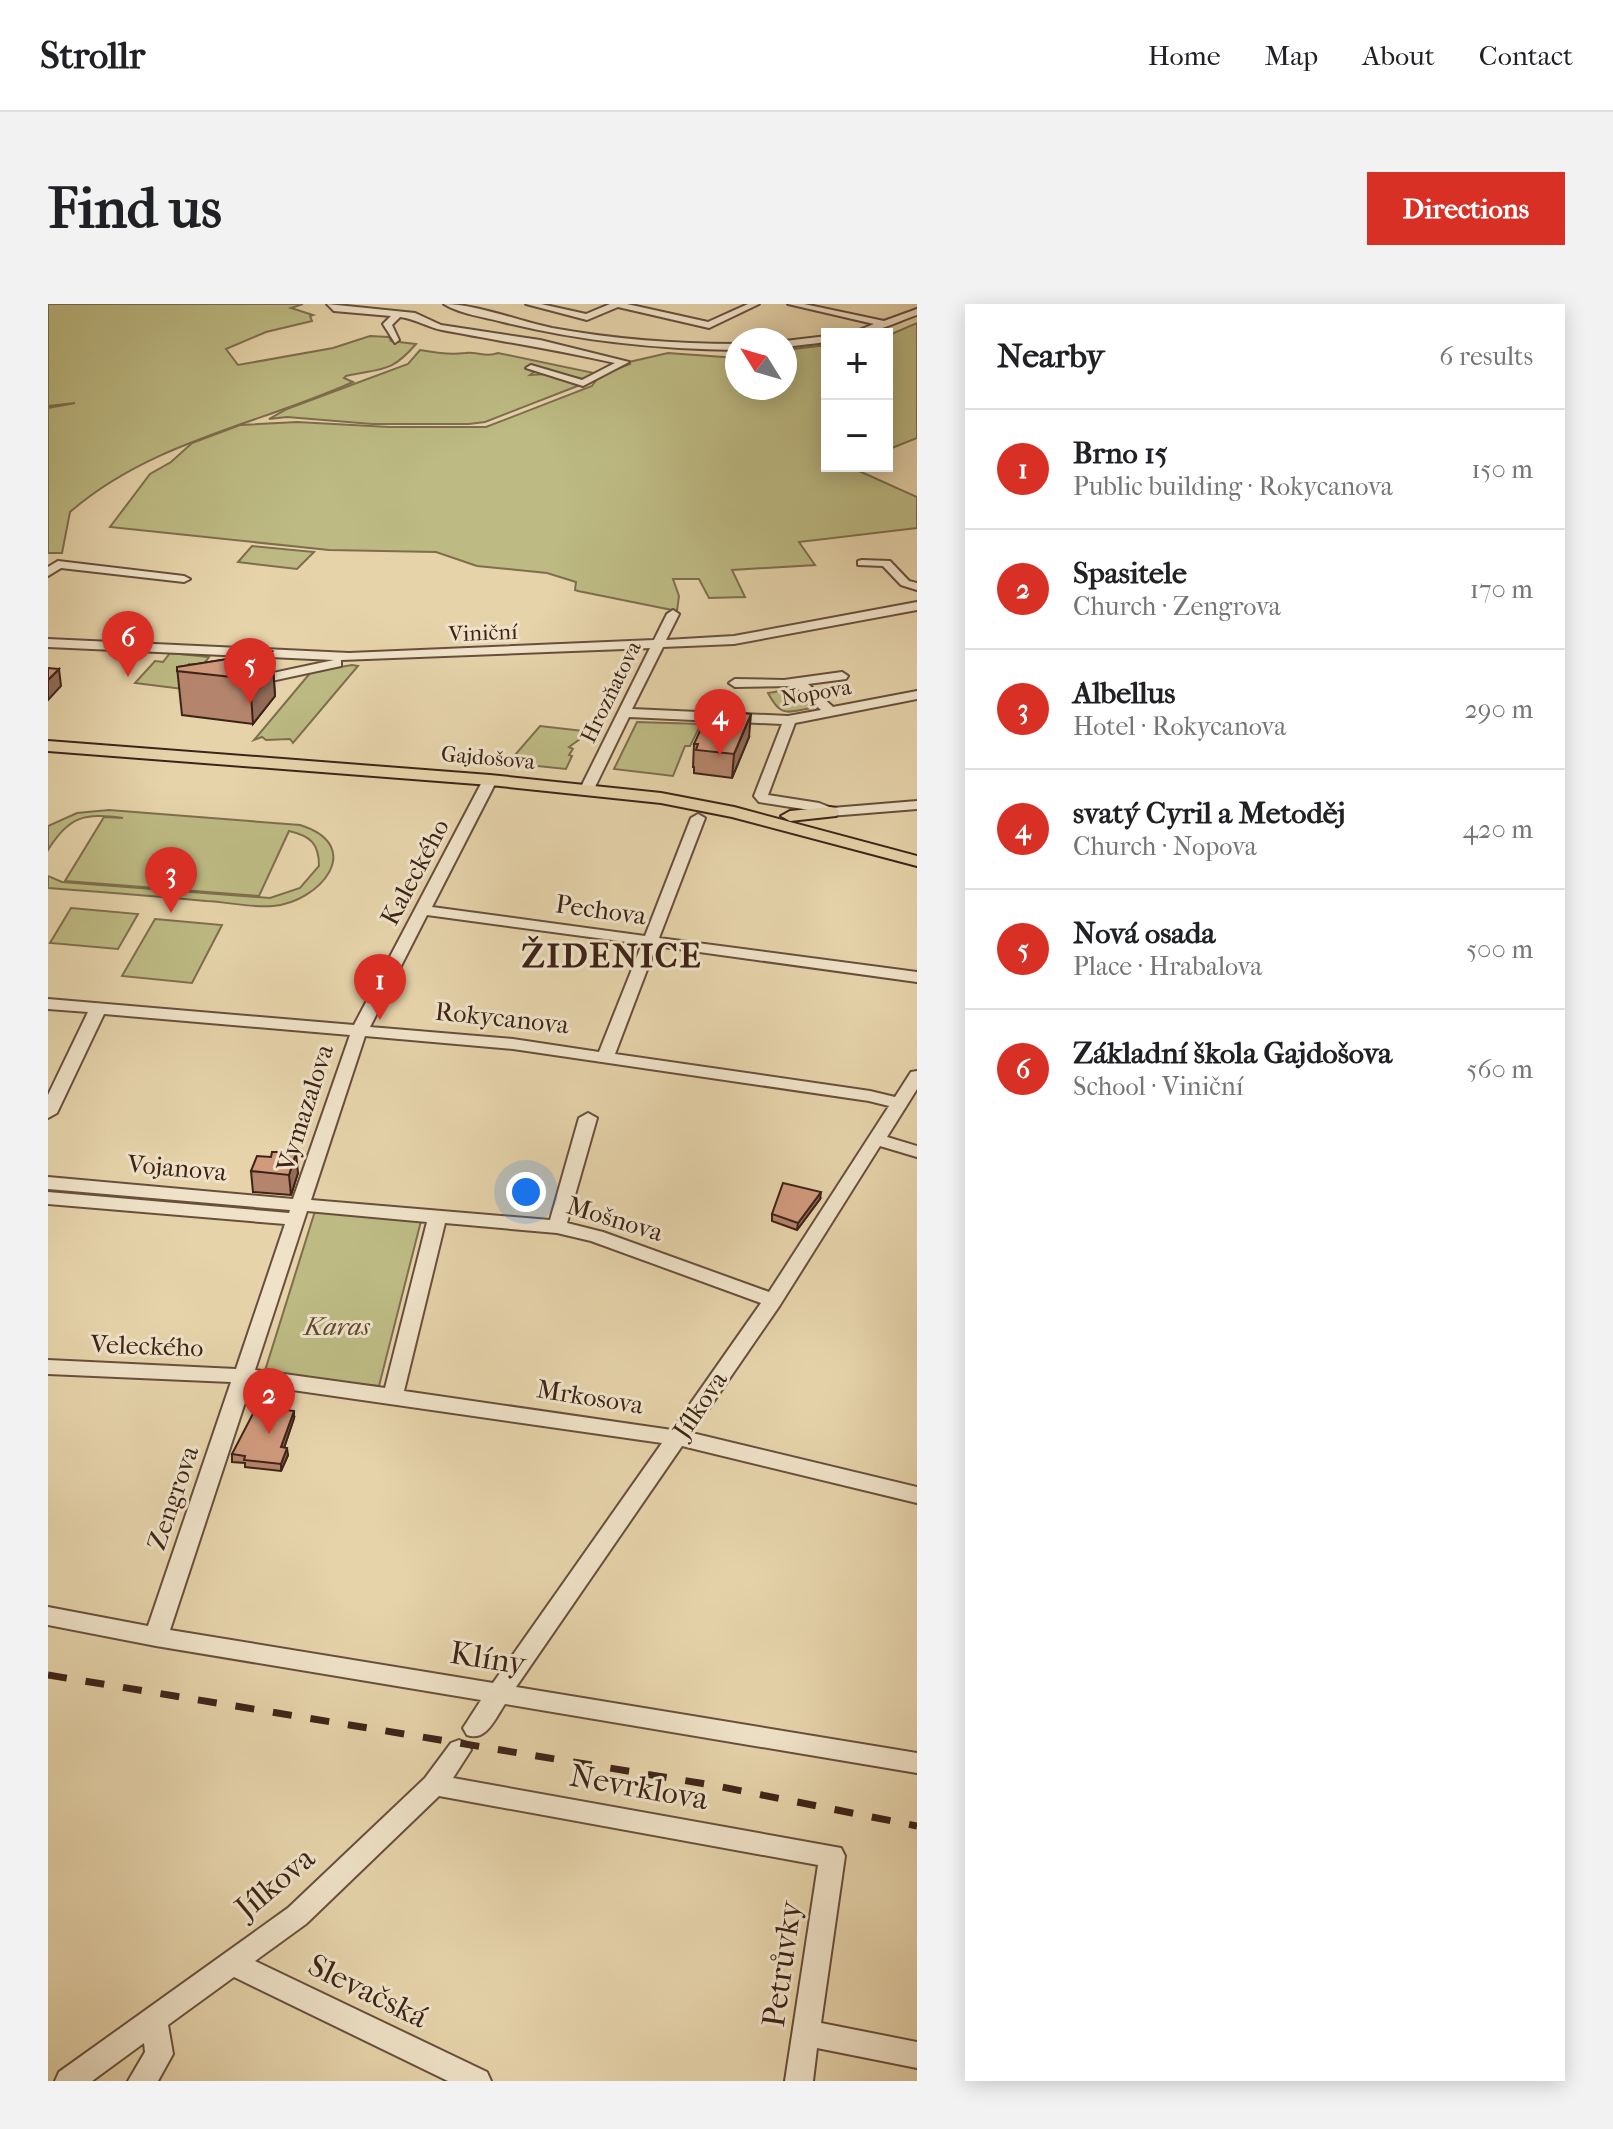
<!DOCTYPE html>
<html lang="en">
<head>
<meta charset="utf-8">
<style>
	:root { --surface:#fff; --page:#f2f2f2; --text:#202124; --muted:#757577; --line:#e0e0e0; --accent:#d93025 }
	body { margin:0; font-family:"IM FELL French Canon",serif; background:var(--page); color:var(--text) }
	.controls { position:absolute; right:24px; top:24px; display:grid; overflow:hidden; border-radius:0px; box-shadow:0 4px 20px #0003 }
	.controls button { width:72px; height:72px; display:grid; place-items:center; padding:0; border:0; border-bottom:2px solid var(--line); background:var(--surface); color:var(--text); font:40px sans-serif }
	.compass { position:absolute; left:677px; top:24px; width:72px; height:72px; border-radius:50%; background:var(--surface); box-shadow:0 4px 20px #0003; rotate:307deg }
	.you { position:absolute; left:478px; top:888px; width:28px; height:28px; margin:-20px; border:6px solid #fff; border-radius:50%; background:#1a73e8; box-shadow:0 0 0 12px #1a73e833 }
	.badge { display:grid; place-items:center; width:52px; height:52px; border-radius:50%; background:var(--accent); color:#fff; font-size:26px; font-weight:700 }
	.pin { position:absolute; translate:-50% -66px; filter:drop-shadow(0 2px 4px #0008) }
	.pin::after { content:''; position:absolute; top:42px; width:28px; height:24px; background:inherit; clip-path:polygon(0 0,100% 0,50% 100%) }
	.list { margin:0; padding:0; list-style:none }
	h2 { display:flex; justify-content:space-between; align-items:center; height:104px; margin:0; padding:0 32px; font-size:34px }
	h2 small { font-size:26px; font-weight:400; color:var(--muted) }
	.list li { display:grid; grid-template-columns:52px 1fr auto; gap:24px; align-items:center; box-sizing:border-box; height:120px; padding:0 32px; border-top:2px solid var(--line) }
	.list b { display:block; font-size:30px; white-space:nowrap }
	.list p { margin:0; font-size:26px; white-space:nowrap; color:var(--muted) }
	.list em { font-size:26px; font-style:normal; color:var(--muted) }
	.map { position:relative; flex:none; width:869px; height:1777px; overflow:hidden; border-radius:0px }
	header { display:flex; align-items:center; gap:48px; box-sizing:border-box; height:112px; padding:0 40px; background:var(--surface); border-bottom:2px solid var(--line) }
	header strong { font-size:38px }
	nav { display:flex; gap:44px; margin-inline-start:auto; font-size:28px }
	.intro { display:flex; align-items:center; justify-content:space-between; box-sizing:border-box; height:192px; padding:0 48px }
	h1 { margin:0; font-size:56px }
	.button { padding:20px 36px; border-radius:0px; background:var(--accent); color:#fff; font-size:28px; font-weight:700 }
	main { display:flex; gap:48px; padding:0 48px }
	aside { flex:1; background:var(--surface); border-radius:0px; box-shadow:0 4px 20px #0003 }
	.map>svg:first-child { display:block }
</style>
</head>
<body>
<header>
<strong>Strollr</strong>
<nav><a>Home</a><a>Map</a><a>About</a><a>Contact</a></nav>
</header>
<div class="intro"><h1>Find us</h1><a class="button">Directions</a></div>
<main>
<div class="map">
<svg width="869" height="1777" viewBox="0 0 869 1777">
	<rect width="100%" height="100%" fill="#e6d3aa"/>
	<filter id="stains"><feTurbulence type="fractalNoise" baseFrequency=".0025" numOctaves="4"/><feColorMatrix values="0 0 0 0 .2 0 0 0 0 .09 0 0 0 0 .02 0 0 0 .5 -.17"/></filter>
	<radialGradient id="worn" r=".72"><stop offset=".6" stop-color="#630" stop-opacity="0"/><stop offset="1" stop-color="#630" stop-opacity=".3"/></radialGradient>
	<g fill="#bdba83" stroke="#7e6e4e" stroke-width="2">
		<path d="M0,0h255l-12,4 22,7 -3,1 2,5 -46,11 -40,17 12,16 95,-17 37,-12 19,1 2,4 25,3c-25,29 -33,24 -70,32l-2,2 9,4c-95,43 -201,59 -283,130l-8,41h-14v-145l27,-5 -27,3z"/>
		<polygon points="869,19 869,134 839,146 839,32"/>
		<polygon points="779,41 779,162 800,162 869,193 869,224 751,238 767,261 684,266 697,293 661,294 651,275 625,275 631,292 629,307 530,287 527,286 528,278 499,269 429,262 388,248 281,246 62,223 102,170 123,158 144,139 192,121 249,118 341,123 438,123 544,82 551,72 582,60 581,58 620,49 689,54 689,84 737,84 737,46"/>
		<path d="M372,46c16,3 30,5 45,3 12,-2 20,5 33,0l96,20 -7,7 -55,-13 2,5 -4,3 16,-1 34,11 -95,37 -16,2h-97l-85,-7 -18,2 18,-10 121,-45z"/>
		<polygon points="204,242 266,248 249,265 190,258"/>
		<polygon points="122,349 161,353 155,361 140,360 168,364 135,385 87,379 107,357 115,358"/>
		<polygon points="304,361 310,362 245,439 242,435 218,436 214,433 206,436 263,368"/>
		<path d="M744,385l20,19c-25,4 -31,10 -44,-15z"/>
		<polygon points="589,418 653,420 642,442 637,442 625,472 566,465"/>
		<polygon points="492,422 536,427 532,435 521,443 525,445 521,451 524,452 518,465 460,459"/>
		<path d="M61,506l191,15c67,21 20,77 -27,81 -21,2 -45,-4 -67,-5 -52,-5 -105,-9 -158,-13v-12l14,6 208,16 30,-10 19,-22c0,-22 -8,-30 -30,-35l-30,65 -194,-15 39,-64 19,1c-39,-5 -54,-2 -75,32v-24l29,-13z"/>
		<polygon points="23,604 90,610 70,645 2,639"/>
		<polygon points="107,615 174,621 144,679 74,672"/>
		<polygon points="267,907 373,917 331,1082 216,1070"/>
	</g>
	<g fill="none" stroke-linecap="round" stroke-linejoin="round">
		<defs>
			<g id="minor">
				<path d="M279,0l88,9 26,12 99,15 89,22 -46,24 -57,-18 5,-3 51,15 33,-17c-58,-13 -115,-22 -173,-33 -15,-3 -26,-11 -42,-13l-8,8 7,15 -4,3 -12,-19 8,-8 -57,-5z"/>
				<path d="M396,0c31,0 75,17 108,24 61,11 123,16 185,16v6c-79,-1 -158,-9 -234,-28 -19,-5 -43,-8 -59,-18z"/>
				<polygon points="478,0 493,0 538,10 562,0 579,0 660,18 700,0 711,0 661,24 570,3 539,16"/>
				<path d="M740,0h16l80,17 33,-12v6c-23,8 -43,19 -68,19l25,-10z"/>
				<polygon points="779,32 779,38 737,43 737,37"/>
				<polygon points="814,256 842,257 861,277 869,279 869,286 853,281 835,262 810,261 810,257"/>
				<polygon points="10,257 136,272 142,275 136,278 13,264 0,272 0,263"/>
				<polygon points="869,298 869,306 686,340 615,343 584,405 740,412 773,406 747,382 687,383 681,379 687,375 736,376 794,368 800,372 798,375 760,380 785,403 869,387 869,395 747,419 720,491 771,499 784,504 869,497 869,505 782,512 768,507 711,498 706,492 734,420 581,413 546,485 539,489 534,488 532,485 602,344 293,356 293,362 205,381 201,380 201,374 286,356 0,343 0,335 301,349 606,336 619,310 625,306 631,310 618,336 686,332"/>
				<path d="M442,472l7,4 -65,127 213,29 46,-118 7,-4 7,4 -46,120 258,34v10l-261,-36 -41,108 255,37 25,6 16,-25 6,-1v18l-30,48 30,9v11l-37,-11 -100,159 -88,128 225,54v16l-235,-57 -166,241 401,66v20l-412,-69c-10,15 -19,38 -38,31l-4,-7 18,-28 -325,-54 -108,-21v-18l100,19 83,-244 -183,-8v-14l188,9 49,-145 -237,-20v-12l241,21 1,-3 -242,-21v-12l245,22 57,-164 -246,-21 -47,99 -9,5v-23l40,-83 -40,-3v-10l306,26 129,-245zM379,611l215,29 -43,108 -86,-13 -143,-12zM317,732l148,13 356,52 20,5 -120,186 -166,-60 -36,-9 30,-105 -9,-5 -9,5 -29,102 -239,-20zM259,907l120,11 -42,166 -130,-18zM397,919l112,10 34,8 170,62 -89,127 -268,-39zM203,1080l411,59 -169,240 -323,-53z"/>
				<polygon points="411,1436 419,1439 423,1446 405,1474 793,1544 797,1552 773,1719 869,1738 869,1764 769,1744 765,1777 737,1777 770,1561 391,1492 258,1620 207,1657 439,1768 443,1777 400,1777 186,1673 120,1721 125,1750 110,1777 80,1777 97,1748 96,1739 44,1777 7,1777 11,1768 240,1604 377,1474 403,1439"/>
			</g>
			<g id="major">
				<polygon points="0,437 442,471 613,489 686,503 869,552 869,562 684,513 613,499 442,481 0,447"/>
				<polygon points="782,503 788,504 791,508 788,512 742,517 733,512 742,507"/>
			</g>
		</defs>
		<use href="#minor" stroke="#684f3c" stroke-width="4"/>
		<use href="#major" stroke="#3e2318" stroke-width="4"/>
		<use href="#minor" fill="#efe2c8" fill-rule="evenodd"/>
		<use href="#major" fill="#e6d3aa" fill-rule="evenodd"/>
		<polyline stroke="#3e2318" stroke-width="7" stroke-dasharray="19 19" stroke-linecap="butt" points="0,1371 664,1481 869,1522"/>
	</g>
	<g fill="#b4846c" stroke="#3e2318" stroke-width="2">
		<polygon points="224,348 227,392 205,420 134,411 129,363"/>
		<polygon points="701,433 684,474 646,469 646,463 645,463 646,440"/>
		<polygon points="203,867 250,869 243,891 205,888"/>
		<polygon points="772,895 749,926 724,917 724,910"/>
		<polygon points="246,1114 236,1144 240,1151 233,1167 197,1163 197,1159 184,1158 184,1150"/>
	</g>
	<g fill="#926c58" stroke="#3e2318" stroke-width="2">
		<polygon points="224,348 227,392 205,420 202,375"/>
		<polygon points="11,365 13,382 0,396 0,376"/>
		<polygon points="703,410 701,433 684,474 686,450"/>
		<polygon points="248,849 250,869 243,891 241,871"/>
		<polygon points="773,888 772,895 749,926 750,919"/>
		<polygon points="246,1107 246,1114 234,1150 233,1143"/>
		<polygon points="239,1144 240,1151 233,1167 233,1160"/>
	</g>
	<g fill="#d19a7d" stroke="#3e2318" stroke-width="2">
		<polygon points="224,348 202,375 129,367 129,363"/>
		<polygon points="0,364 11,365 0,376"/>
		<polygon points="662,405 703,410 686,450 648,446 650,440 646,440"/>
		<polygon points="224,848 231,848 248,849 241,871 203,867 209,852 223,853"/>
		<polygon points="735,879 773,888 750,919 724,910"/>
		<polygon points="209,1102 246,1107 233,1143 239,1144 233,1160 196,1156 197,1152 184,1150"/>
	</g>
	<g text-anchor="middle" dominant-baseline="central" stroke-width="6" stroke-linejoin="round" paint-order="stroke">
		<g font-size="22" fill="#3e2318" stroke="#efe2c8">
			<text transform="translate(435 329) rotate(-2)">Viniční</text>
			<text transform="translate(563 388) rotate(-64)">Hrozňatova</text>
			<text transform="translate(768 389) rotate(-10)">Nopova</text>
			<text transform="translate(440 454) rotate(5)">Gajdošova</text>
		</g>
		<g font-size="26" fill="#3e2318" stroke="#efe2c8">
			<text transform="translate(367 568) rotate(-62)">Kaleckého</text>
			<text transform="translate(553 606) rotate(8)">Pechova</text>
			<text transform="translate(454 714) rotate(6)">Rokycanova</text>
			<text transform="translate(257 804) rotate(-72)">Vymazalova</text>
			<text transform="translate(129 864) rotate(5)">Vojanova</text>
			<text transform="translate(567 915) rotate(17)">Mošnova</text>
			<text transform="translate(99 1042) rotate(2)">Veleckého</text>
			<text transform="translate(542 1093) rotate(9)">Mrkosova</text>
			<text transform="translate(652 1101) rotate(-56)">Jílkova</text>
			<text transform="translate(125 1194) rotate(-71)">Zengrova</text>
		</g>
		<g font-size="26" font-style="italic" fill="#5e4933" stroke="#efe2c8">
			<text x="289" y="1022">Karas</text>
		</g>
		<g font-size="32" fill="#3e2318" stroke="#efe2c8">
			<text transform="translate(440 1354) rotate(9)">Klíny</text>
			<text transform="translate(591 1483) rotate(10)">Nevrklova</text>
			<text transform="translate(227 1579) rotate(-40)">Jílkova</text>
			<text transform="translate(734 1660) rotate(-82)">Petrůvky</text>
			<text transform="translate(320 1687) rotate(26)">Slevačská</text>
		</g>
		<g font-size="34" font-weight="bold" letter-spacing="2" fill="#3e2318" stroke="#efe2c8">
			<text x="564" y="652">ŽIDENICE</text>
		</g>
	</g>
	<rect width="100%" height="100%" filter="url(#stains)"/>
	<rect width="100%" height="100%" fill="url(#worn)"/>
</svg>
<div class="controls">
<button>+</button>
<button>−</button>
</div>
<svg class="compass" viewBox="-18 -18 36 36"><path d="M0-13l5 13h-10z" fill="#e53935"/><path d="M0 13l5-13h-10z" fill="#757577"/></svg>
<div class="you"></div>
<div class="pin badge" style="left:332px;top:716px">1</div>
<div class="pin badge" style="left:221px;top:1130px">2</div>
<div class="pin badge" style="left:123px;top:609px">3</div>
<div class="pin badge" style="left:672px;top:451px">4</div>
<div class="pin badge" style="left:202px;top:400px">5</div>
<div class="pin badge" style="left:80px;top:373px">6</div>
</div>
<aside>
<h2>Nearby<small>6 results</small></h2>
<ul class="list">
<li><span class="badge">1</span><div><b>Brno 15</b><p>Public building · Rokycanova</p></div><em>150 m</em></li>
<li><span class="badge">2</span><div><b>Spasitele</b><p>Church · Zengrova</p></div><em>170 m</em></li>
<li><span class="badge">3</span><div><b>Albellus</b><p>Hotel · Rokycanova</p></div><em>290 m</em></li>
<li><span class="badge">4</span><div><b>svatý Cyril a Metoděj</b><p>Church · Nopova</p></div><em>420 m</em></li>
<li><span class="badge">5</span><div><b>Nová osada</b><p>Place · Hrabalova</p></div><em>500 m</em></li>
<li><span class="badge">6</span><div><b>Základní škola Gajdošova</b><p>School · Viniční</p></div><em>560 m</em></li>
</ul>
</aside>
</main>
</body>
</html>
